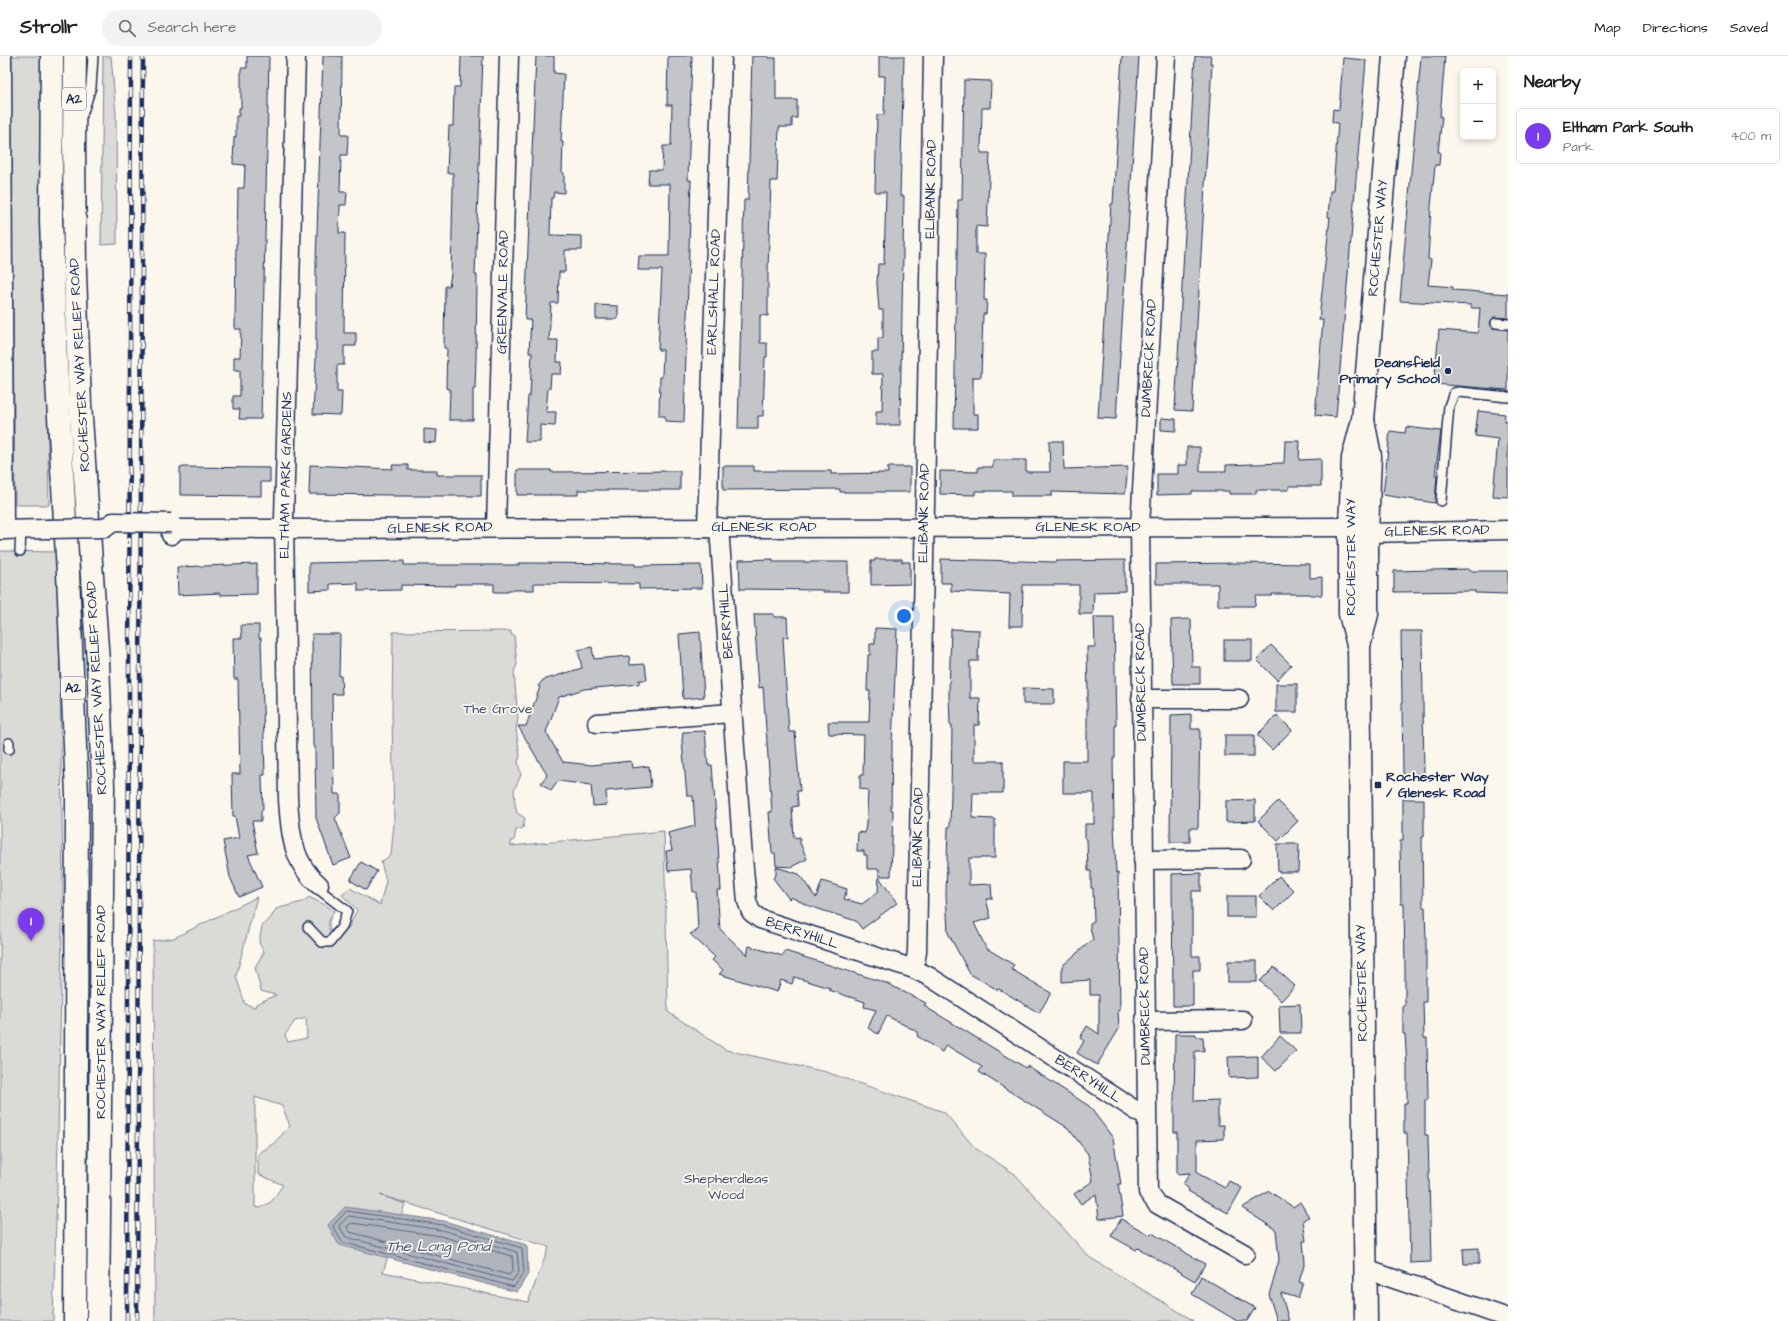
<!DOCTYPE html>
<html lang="en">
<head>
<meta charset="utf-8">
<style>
	:root { --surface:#fff; --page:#f2f2f2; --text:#222; --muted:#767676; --line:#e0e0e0; --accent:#7c3aed }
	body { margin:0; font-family:"Architects Daughter",sans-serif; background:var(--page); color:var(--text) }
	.controls { position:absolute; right:12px; top:12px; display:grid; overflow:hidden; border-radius:6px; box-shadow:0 2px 6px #0003 }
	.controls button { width:36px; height:36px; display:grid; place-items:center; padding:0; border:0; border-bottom:1px solid var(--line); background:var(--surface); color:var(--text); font:20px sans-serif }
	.you { position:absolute; left:904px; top:560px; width:14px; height:14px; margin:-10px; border:3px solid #fff; border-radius:50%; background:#1a73e8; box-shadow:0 0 0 6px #1a73e833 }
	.badge { display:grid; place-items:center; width:26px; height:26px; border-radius:50%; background:var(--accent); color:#fff; font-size:13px; font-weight:700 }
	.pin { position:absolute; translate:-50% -33px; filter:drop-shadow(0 1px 2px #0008) }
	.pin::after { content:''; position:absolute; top:21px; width:14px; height:12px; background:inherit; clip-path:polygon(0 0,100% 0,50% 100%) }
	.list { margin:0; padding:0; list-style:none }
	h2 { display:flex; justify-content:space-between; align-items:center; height:52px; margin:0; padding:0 16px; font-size:17px }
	h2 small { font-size:13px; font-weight:400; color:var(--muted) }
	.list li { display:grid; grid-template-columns:26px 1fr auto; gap:12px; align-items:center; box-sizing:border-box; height:56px; margin:0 8px 8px; padding:0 8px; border:1px solid var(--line); border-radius:6px }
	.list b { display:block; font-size:15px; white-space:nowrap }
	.list p { margin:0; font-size:13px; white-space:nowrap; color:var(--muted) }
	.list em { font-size:13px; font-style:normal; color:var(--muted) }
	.icon { flex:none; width:22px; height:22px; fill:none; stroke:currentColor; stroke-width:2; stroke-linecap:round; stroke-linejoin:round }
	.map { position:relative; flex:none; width:1508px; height:1265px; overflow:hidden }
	header { display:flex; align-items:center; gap:24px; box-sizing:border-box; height:56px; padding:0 20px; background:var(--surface); border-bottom:1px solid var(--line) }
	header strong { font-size:19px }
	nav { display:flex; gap:22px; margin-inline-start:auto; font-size:14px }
	.search { width:280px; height:36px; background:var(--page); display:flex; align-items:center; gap:10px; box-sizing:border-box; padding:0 14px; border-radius:22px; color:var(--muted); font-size:15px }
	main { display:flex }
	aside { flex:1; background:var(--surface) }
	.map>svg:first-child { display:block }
</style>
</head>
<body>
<header>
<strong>Strollr</strong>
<div class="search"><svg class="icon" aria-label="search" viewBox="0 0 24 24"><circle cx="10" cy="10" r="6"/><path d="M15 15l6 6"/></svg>Search here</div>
<nav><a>Map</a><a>Directions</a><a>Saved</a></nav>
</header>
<main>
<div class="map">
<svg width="1508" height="1265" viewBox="0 0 1508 1265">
	<rect width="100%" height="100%" fill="#fbf7ec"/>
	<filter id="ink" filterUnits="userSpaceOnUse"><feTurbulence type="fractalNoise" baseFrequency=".025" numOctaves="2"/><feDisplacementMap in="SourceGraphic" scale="8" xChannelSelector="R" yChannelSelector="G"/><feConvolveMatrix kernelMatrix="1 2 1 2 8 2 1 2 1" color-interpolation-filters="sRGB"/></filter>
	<g filter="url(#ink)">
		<g fill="#dadad7" stroke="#7a849a" fill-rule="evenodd">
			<polygon points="10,0 41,0 49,449 15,449"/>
			<polygon points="103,0 111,0 116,58 117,188 101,189"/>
			<polygon points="0,495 58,496 63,829 57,1130 53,1265 0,1265"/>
			<path d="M511,575v4h3l3,29 -3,8 4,47 -2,10 4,27 -2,6 3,13 -7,15 1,14 2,9 8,5 -2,10 -7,2 -2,11h-3v5l153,-15 4,181 58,38 100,22 118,40 31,36 40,26 74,83 105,64h-1039l-2,-380 21,-3 83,-41 -21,79 9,28 10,3 1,-3 20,-9 -15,-4 -6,-24 9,-15 -5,-9 3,-17 8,-7 6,-10 26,-7 7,-5 18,9 7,5 -5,10v9l20,-3 8,-17 -15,-15 8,-7 30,17 6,-24 -5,-19 10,-7 3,-32 -2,-107 1,-84zM306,962l1,20 -19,4 -3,-7 10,-14zM255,1041l27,9 8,20 -16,17 -16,11v20l25,11 -12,17 -11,6 -5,-1zM380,1139l169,52 -21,55 -145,-30 22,-68z"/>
		</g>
		<polygon fill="#afb3bb" stroke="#747e96" points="345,1151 444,1165 527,1189 528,1218 517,1236 339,1189 328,1169"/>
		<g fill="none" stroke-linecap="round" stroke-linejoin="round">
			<g stroke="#566483" stroke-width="1">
				<polygon points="347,1155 443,1169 522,1192 524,1217 514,1231 342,1186 333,1170"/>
				<polygon points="349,1160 442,1174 517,1196 519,1216 512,1225 346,1181 339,1170"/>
				<polygon points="352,1167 440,1180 512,1200 513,1214 509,1219 350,1176 347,1171"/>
			</g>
		</g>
		<g fill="#c3c5c9" stroke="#1b2f5e">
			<polygon points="247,0 269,0 261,363 239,363 240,353 233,353 233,340 240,340 240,314 234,314 234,301 240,301 241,273 235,273 236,188 237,188 238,132 244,132 245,109 233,108 234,81 236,81 236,60 239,60 239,52 241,52 241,12 247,12"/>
			<polygon points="323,0 342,0 341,79 348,79 347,99 341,99 340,136 347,136 346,149 340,149 339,177 345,177 344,277 356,277 356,290 344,290 344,309 337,309 337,336 342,336 341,359 313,358 316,302 316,206"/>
			<polygon points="461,0 483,0 475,219 477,219 476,301 475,333 473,333 473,364 449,364 450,333 446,332 447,292 444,292 445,230 449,230 451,218 453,133 453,117 447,117 449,70 453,70 454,31 460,31"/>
			<polygon points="536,0 554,0 554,17 564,18 561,86 563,86 562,117 564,117 564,137 554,136 553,142 551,142 550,179 582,180 582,194 565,194 565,216 559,216 558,247 551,247 549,284 558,284 557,306 562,306 561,318 551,318 550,332 548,332 546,356 556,356 555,370 540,369 540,386 525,386 528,340 530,340 532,297 529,297 531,264 525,264"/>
			<polygon points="668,0 692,0 688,124 691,124 684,366 665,365 665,360 659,360 660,321 662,321 663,294 658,294 662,214 638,214 639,200 669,200 670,128 648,128 649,114 662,114 663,90 671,90 672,49 667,49"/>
			<polygon points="752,0 769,0 768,2 776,2 776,44 797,44 797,62 792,62 792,71 779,71 777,125 771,125 768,214 768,260 760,259 760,287 767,287 767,301 765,301 763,360 758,360 758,373 738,373 744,144 748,144"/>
			<polygon points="879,0 904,0 900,140 904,140 900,369 876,369 876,355 882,355 883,318 872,318 872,296 878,296 878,282 883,282 883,254 879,254 877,227 878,208 884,208 886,136 875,136 877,59 884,59 885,20 879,20"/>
			<polygon points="1122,0 1139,0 1116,363 1098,362 1111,148 1113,148"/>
			<polygon points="1195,0 1211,0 1210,7 1212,7 1192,355 1175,354"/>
			<polygon points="1421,0 1445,0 1440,61 1442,61 1438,96 1440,96 1439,109 1435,109 1431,151 1428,203 1431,204 1428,229 1453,231 1453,234 1508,238 1508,262 1494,261 1490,267 1493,272 1508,274 1508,334 1434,328 1439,274 1478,277 1480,252 1471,252 1471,249 1400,245"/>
			<polygon points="1343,2 1366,4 1336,361 1315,359 1323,264 1319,264 1330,161 1328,161 1330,135 1333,135 1338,67 1332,66 1333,53 1339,54"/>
			<polygon points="964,24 991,25 990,52 982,52 981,97 990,97 987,171 976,170 976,198 985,198 984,244 987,244 986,258 983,258 981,321 973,321 973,358 978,358 978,372 954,372 958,144 962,144"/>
			<polygon points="596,249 618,250 618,263 596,263"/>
			<polygon points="1478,355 1505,358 1504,366 1508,366 1508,441 1493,440 1498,383 1475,380"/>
			<polygon points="1161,362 1176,363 1176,375 1161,374"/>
			<polygon points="1406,371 1441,375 1435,419 1437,419 1435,447 1383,439 1390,375 1405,377"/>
			<polygon points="424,373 437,374 436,387 424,386"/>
			<polygon points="1049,385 1063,385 1064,413 1128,411 1125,438 1052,436 1052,440 1012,440 1012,435 975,435 975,439 940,438 940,415 978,416 978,411 993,411 993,404 1026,404 1026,416 1050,416"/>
			<polygon points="1285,385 1300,385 1299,404 1321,403 1321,430 1289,430 1289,434 1256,434 1256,438 1229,438 1229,435 1192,435 1192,438 1157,439 1157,418 1178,418 1178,409 1187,409 1187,391 1200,391 1200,415 1226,415 1226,409 1284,407"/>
			<polygon points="310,409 393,413 392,409 408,409 408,414 437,414 437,419 481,419 481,440 393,440 393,439 309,438"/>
			<polygon points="723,410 754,410 754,415 831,415 831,418 888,417 888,411 910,411 910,436 840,436 840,433 723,434"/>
			<polygon points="180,411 270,412 270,426 261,426 261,440 180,439"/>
			<polygon points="517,414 551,414 551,416 680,415 680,434 578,434 578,439 517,439"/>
			<polygon points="773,503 773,506 848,506 848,536 823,536 823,534 740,533 739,504"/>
			<polygon points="875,503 902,503 902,506 910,506 910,528 871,529 871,505 875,505"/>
			<polygon points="941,503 1056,506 1056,505 1125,504 1125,535 1094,536 1093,558 1079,558 1079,529 1023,529 1022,570 1009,570 1010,538 951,535 951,527 941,527"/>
			<polygon points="404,505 404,509 519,509 519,507 534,507 635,508 635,510 701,509 702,532 639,533 639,528 534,527 534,534 508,534 508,536 494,536 494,528 455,528 455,530 401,529 401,534 358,535 358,527 330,528 330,534 309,535 309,507"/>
			<polygon points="1239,507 1310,508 1310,522 1322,521 1322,539 1310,539 1310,538 1272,538 1272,540 1256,540 1255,550 1218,550 1218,528 1156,528 1156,508"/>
			<polygon points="257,508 257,538 220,539 220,537 178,539 177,511"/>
			<polygon points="1469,513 1469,515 1508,515 1508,538 1475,537 1475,535 1394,536 1394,515"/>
			<polygon points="754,558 774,558 774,561 787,561 788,581 783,581 785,616 789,676 795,676 800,735 797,735 798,750 792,751 794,782 800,781 800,787 807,803 791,811 776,810 775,797 772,797 769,756 772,756 763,631 759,632"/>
			<polygon points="1094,561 1114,561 1116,670 1115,670 1115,702 1113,702 1114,768 1116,817 1118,817 1120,955 1118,954 1119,973 1097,1009 1077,997 1084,985 1080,982 1087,970 1099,978 1099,939 1090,939 1090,924 1062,926 1062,910 1091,885 1093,884 1090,871 1090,867 1094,865 1093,832 1091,832 1091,815 1088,815 1087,783 1085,783 1085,768 1094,768 1094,737 1063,737 1063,705 1087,705 1087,641 1088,641 1087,591 1095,591"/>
			<polygon points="1191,563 1192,611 1200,611 1200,628 1173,628 1171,564"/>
			<polygon points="241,569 259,569 259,582 261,582 265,719 262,719 263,754 261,754 261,765 252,765 258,797 248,799 262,831 239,841 230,821 223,785 239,782 235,760 233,760 232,718 240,718 238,623 234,623 233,582 242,582"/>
			<polygon points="875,572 897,573 892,688 891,754 893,754 891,820 879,820 879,813 867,813 867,799 864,799 864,795 857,795 858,776 865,777 867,757 868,734 860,733 860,719 863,719 864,679 829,678 828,666 869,666 870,635 867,635 868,599 870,599 870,588 875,588"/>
			<polygon points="951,573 979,574 978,605 970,605 970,642 980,642 979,669 974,669 974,705 1003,705 1003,737 973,737 972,762 995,763 995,802 969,802 969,829 991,828 992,843 986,843 991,862 974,867 986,892 1014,909 1011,913 1051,937 1039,957 999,933 998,934 970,918 948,877 946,839 948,771 950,771 951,738 952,669 950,669 949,637"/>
			<polygon points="1401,575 1422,575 1424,718 1403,718"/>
			<polygon points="700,576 704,641 683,643 679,578"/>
			<polygon points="312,578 340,578 339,620 341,620 342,638 332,638 334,738 340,738 340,757 335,762 351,802 333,809 316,762 315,690 313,690"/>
			<rect x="1224" y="584" width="28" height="21"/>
			<polygon points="1271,589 1291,609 1277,624 1257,604"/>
			<polygon points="592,591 594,603 629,600 630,609 645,608 647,624 639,624 639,628 584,633 559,641 546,676 563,706 592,709 631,705 632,712 649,710 651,731 606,735 607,749 593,750 591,729 558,725 551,735 541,727 547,719 518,670 526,670 540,631 538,630 543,624 582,612 578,594"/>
			<rect x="1276" y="628" width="21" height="28"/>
			<polygon points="1023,632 1054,633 1054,648 1023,648"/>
			<polygon points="1191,658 1191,673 1200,673 1198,772 1190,772 1190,786 1170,786 1171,659"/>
			<polygon points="1277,659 1292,674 1272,694 1257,679"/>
			<polygon points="705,675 708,709 712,709 718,788 721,834 717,834 720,873 747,899 749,890 783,900 785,895 886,927 926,947 924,950 944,962 1026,1012 1027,1010 1089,1050 1113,1082 1121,1128 1118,1128 1123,1160 1099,1163 1096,1138 1081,1148 1074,1138 1093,1125 1088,1098 1068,1072 979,1016 982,1011 946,989 942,996 917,980 918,976 887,960 878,978 868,972 876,954 864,951 865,946 829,934 830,932 794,921 792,928 781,924 777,936 719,918 723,914 712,904 715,901 690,878 698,874 696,836 693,836 691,813 668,815 666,795 672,794 668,777 695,770 693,740 687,740 682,685 683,676"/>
			<rect x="1225" y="679" width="29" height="21"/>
			<polygon points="1403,743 1424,743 1424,781 1422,781 1423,851 1425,851 1426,884 1426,946 1423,946 1424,982 1427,982 1428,1044 1425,1044 1425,1079 1428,1079 1431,1206 1410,1207 1407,1077 1404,1077 1404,1047 1407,1047 1407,1011 1405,978 1403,978 1403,950 1405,950 1405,914 1404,848 1401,848 1400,785 1403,785"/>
			<polygon points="1255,744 1255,765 1226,766 1226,745"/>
			<polygon points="1278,745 1298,765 1278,785 1258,765"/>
			<polygon points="1277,788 1299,788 1298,816 1278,816"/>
			<polygon points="361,806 377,815 366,834 350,824"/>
			<polygon points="776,811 799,818 816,842 822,825 847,833 844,843 862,848 878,836 879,821 897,847 862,873 856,865 809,850 791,841 789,843 773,822 776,819"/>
			<polygon points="1201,817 1201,835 1192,835 1192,900 1200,900 1200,914 1193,914 1193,950 1173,950 1172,818"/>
			<polygon points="1279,820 1294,835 1274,855 1259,840"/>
			<rect x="1227" y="840" width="29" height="21"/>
			<rect x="1228" y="905" width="29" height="21"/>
			<polygon points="1274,911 1295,930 1281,945 1260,925"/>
			<polygon points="1300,948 1301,977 1280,977 1279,949"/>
			<polygon points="1175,978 1196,978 1196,981 1203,981 1204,995 1195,995 1194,1045 1218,1044 1218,1069 1224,1069 1224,1083 1197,1084 1197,1117 1225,1132 1229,1125 1242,1132 1228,1157 1188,1135 1189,1133 1183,1128 1190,1117 1177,1118 1177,1076 1174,1076 1174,1047"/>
			<polygon points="1280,980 1296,995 1276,1015 1261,1001"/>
			<polygon points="1258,1000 1258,1021 1229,1022 1228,1001"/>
			<polygon points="1269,1135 1293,1151 1300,1146 1309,1161 1303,1164 1306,1185 1303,1185 1305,1206 1299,1226 1303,1227 1298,1242 1281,1237 1289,1265 1277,1265 1269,1239 1279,1204 1276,1174 1242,1152"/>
			<polygon points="1121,1163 1150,1179 1152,1177 1205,1208 1195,1225 1138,1192 1136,1194 1111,1180"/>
			<polygon points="1479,1192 1479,1208 1464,1208 1463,1193"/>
			<polygon points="1201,1220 1255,1252 1247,1265 1237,1265 1192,1238"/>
		</g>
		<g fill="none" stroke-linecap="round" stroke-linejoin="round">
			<defs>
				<g id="lane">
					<polyline points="82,59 91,31 93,0"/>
					<polyline points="1496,267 1508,268"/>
					<polyline points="1441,445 1449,350 1454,337 1459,336 1508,341"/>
					<polyline points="20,495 21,474"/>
					<polyline points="9,687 9,693"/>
					<polyline points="308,871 322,886 330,886 342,871 347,855 321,835 319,829"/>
				</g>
				<g id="street">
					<polyline points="2,0 4,474"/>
					<path d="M296,0l-12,462 4,281c2,32 4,64 31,86"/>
					<polyline points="1166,0 1140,471 1148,1136 1157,1148 1245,1198"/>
					<polyline points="496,471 509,0"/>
					<polyline points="719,471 743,802 747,845 751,856 760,863 914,913 930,921 1146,1061"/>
					<polyline points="707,472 722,0"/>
					<polyline points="0,474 47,473"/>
					<polyline points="1367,477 1508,474"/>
					<polyline points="171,479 178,473 1350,471"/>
					<polyline points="1141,643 1239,643"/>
					<polyline points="597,667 732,657"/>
					<polyline points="1143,804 1241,803"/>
					<polyline points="914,913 917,896 933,0"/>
					<polyline points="1145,965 1243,964"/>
					<polyline points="1365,1213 1508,1262"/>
				</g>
				<g id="secondary">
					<polyline points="1363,364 1370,400 1367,477 1367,558 1359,590 1366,1265"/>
					<polyline points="1358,589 1350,558 1350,471 1353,402 1363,364 1394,0"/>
				</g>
				<g id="highway">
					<polyline points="52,0 51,164 56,308 68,517 77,739 75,1265"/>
					<polyline points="75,0 74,86 75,217 80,348 98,606 103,730 98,1265"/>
				</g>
			</defs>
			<use href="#lane" stroke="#1b2f5e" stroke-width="12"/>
			<use href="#street" stroke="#1b2f5e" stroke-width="21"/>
			<use href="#secondary" stroke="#1b2f5e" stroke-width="25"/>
			<use href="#highway" stroke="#1b2f5e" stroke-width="25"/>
			<use href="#lane" stroke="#fbf7ec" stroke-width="9"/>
			<use href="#street" stroke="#fbf7ec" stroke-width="18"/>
			<use href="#secondary" stroke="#fbf7ec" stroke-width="22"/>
			<use href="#highway" stroke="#fbf7ec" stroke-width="22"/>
			<defs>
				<g id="rail">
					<polyline points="127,1265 131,0"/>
					<polyline points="137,1265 143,0"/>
				</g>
			</defs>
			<use href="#rail" stroke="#1b2f5e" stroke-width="4.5"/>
			<use href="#rail" stroke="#fbf7ec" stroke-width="3" stroke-dasharray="9" stroke-linecap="butt"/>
			<defs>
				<polyline id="street-bridge" points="47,473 105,472 113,466 171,467"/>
			</defs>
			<use href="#street-bridge" stroke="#1b2f5e" stroke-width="21" stroke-linecap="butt"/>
			<use href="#street-bridge" stroke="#fbf7ec" stroke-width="18"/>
		</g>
	</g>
	<g fill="#1b2f5e" stroke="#fbf7ec" stroke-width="1.5">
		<circle cx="1448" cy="315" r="4"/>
		<rect x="1374" y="725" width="8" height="8" rx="2"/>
	</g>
	<g text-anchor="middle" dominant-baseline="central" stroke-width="3.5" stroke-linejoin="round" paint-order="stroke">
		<g fill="#fbf7ec" stroke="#5e6b89" stroke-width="1">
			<rect x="62" y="32" width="24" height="22" rx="3"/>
			<rect x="61" y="621" width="24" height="22" rx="3"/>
		</g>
		<g font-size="13" font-weight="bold" fill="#1b2f5e">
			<text x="74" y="43">A2</text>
			<text x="73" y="632">A2</text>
		</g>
		<g font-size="14" fill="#1b2f5e" stroke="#fbf7ec">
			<text transform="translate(931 133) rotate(-89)">ELIBANK ROAD</text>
			<text transform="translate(1378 182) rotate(-85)">ROCHESTER WAY</text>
			<text transform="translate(503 236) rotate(-89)">GREENVALE ROAD</text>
			<text transform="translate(714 236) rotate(-88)">EARLSHALL ROAD</text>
			<text transform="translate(1149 302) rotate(-87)">DUMBRECK ROAD</text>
			<text transform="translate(80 309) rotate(-93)">ROCHESTER WAY RELIEF ROAD</text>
			<text transform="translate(286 419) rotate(-89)">ELTHAM PARK GARDENS</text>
			<text transform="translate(924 457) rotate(-89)">ELIBANK ROAD</text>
			<text x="764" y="471">GLENESK ROAD</text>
			<text x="1088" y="471">GLENESK ROAD</text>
			<text transform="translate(440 472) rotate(-1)">GLENESK ROAD</text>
			<text transform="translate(1437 475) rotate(-1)">GLENESK ROAD</text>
			<text transform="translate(1351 501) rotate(-90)">ROCHESTER WAY</text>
			<text transform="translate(726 565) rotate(-94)">BERRYHILL</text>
			<text transform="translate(1141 626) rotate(-91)">DUMBRECK ROAD</text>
			<text transform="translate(97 632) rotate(-93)">ROCHESTER WAY RELIEF ROAD</text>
			<text transform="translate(918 781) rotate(-89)">ELIBANK ROAD</text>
			<text transform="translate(802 877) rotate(18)">BERRYHILL</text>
			<text transform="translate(1362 927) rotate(-91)">ROCHESTER WAY</text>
			<text transform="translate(1145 950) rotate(-91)">DUMBRECK ROAD</text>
			<text transform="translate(101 956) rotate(-90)">ROCHESTER WAY RELIEF ROAD</text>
			<text transform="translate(1088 1023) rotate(33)">BERRYHILL</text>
		</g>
		<g font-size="14" font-weight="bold" fill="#1b2f5e" stroke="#fbf7ec" text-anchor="end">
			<text x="1440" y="307">Deansfield<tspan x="1440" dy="16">Primary School</tspan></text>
			<text x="1386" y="721" text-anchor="start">Rochester Way<tspan x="1386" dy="16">/ Glenesk Road</tspan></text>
		</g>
		<g font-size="14" fill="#415176" stroke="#fbf7ec">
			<text x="498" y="653">The Grove</text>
			<text x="726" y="1123">Shepherdleas<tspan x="726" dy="16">Wood</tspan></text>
		</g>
		<g font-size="15" font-style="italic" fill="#47577a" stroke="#fbf7ec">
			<text x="438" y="1190">The Long Pond</text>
		</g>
	</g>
</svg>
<div class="controls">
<button>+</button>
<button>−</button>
</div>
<div class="you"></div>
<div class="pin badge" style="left:31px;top:885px">1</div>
</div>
<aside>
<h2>Nearby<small></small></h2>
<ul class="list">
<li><span class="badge">1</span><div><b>Eltham Park South</b><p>Park</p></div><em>400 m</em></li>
</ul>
</aside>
</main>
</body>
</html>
